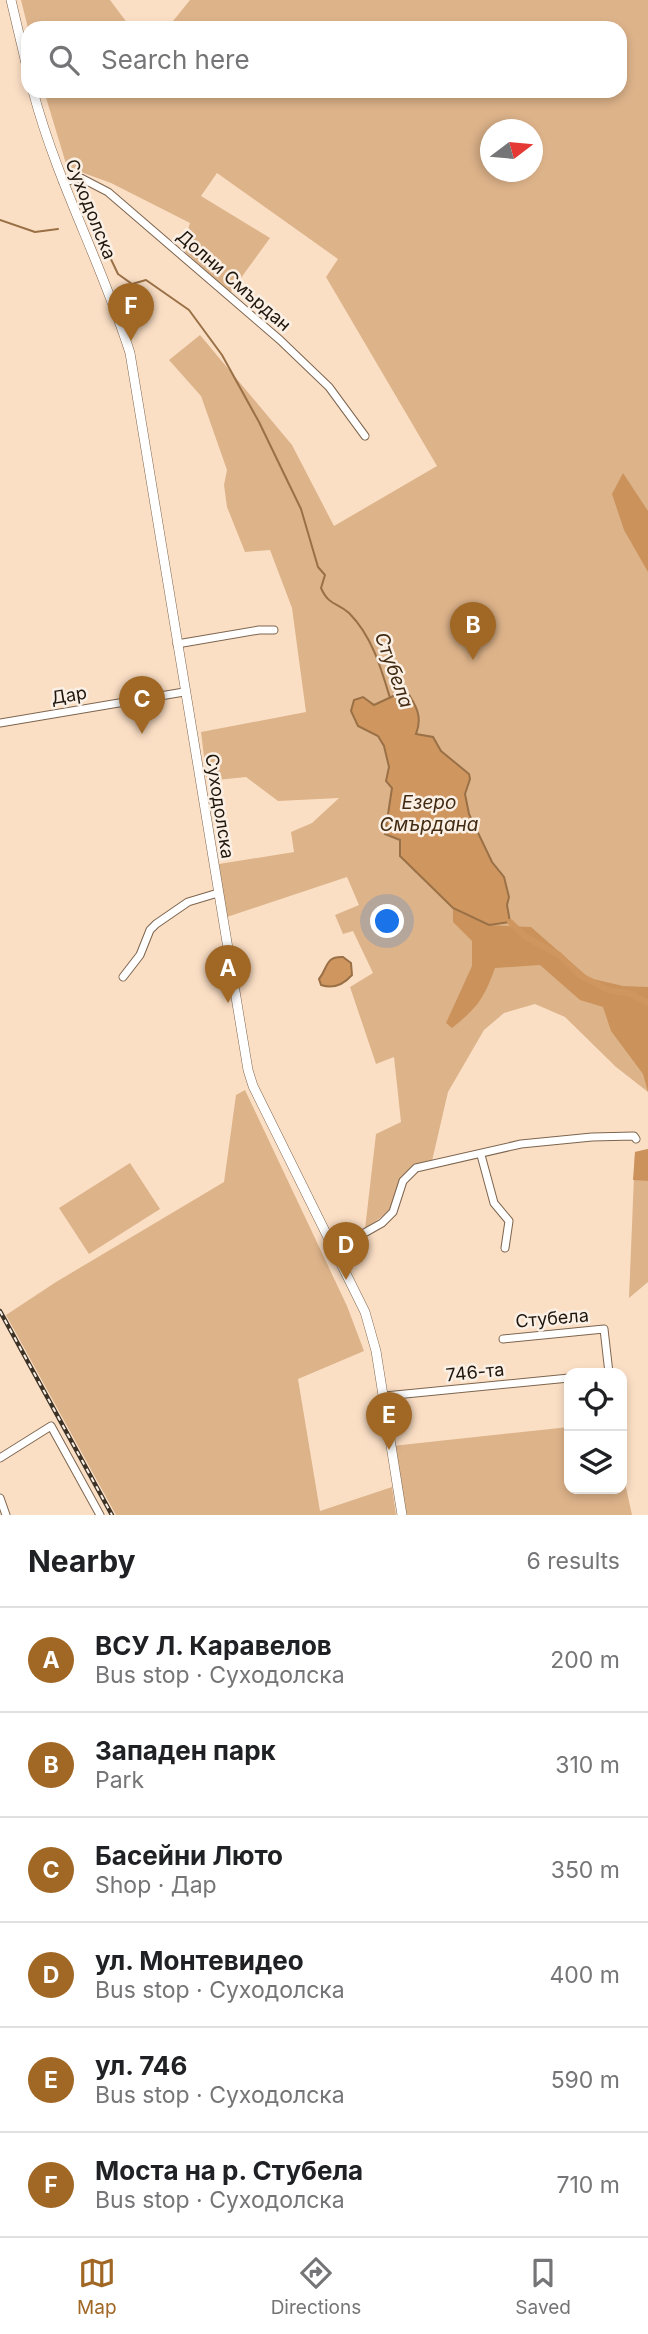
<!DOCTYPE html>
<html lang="en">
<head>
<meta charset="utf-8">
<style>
	:root { --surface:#fff; --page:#f6f6f6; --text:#202124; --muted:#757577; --line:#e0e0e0; --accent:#a06725 }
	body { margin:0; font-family:Inter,sans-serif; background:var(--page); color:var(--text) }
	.controls { position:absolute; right:21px; bottom:21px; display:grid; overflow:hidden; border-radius:14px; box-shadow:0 4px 10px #0003 }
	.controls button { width:63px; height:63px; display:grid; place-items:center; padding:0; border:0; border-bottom:2px solid var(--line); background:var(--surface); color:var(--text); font:35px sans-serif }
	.compass { position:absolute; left:480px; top:119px; width:63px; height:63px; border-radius:50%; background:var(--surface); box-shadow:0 4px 10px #0003; rotate:74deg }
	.you { position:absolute; left:388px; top:922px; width:24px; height:24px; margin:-18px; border:5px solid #fff; border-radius:50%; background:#1a73e8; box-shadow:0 0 0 10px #1a73e833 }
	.badge { display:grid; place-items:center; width:46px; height:46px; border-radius:50%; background:var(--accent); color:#fff; font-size:23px; font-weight:700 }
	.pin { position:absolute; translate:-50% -58px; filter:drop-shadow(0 2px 4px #0008) }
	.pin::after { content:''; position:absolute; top:37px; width:24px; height:21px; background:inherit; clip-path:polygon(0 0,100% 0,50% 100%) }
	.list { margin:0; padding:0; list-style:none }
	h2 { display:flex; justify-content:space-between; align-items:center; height:91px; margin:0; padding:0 28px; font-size:30px }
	h2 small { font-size:23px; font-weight:400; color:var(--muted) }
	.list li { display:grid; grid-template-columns:46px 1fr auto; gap:21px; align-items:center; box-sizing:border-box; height:105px; padding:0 28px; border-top:2px solid var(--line) }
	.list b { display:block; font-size:26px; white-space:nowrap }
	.list p { margin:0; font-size:23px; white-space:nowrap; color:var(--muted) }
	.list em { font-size:23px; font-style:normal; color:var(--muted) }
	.icon { flex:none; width:38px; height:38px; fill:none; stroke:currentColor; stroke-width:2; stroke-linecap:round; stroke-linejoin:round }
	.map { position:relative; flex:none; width:648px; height:1515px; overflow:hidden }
	.search { position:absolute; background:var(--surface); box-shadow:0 4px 10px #0003; left:21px; right:21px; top:21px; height:77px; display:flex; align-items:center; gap:18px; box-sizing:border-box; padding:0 24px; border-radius:21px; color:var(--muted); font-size:26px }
	.sheet { height:721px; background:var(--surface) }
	nav { display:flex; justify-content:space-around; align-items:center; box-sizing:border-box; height:98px; border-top:2px solid var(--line); background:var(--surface); font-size:19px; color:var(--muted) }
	nav a { display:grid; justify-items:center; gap:4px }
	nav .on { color:var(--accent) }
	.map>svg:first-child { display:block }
</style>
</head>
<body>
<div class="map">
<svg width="648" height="1515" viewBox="0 0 648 1515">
	<rect width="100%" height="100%" fill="#fbdfc5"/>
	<g fill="#ddb38a" fill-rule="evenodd">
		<polygon points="21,0 110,0 131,28 28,28"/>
		<path d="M190,0h458v1092l-32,-25 -51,-50 -30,-13 -31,9 -20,17 -36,62 -16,69 -24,10 -7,9 -8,28 -28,21 11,-95 25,-12 -7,-65 -18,7 -26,-77 23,-14 -20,-42 -10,3 -8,-19 24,-10 -12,-28 -120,40 -8,-53 75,-12 -3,-20 21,-9 27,-25 -61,3 -32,-24 -39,4 -6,-49 105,-20 -14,-104 -22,-58 -25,2 -18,-45 -3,-22 3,-15 -26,-74 -32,-36 31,-25 92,110 42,81 103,-60 -111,-189 12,-18 -121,-86 -16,23 69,42 -40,55 -48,-44 8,-26 -79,-40 -44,-16 -23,-76h576v-63h-457l10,-7zM490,130h42v42h-42z"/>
		<polygon points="245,1090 347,1306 364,1351 298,1379 320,1511 392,1487 396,1515 116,1515 6,1315 56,1282 224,1182 236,1095"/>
		<polygon points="648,1149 648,1282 629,1298 635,1152"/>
		<polygon points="130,1163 160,1209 89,1254 59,1208"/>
		<polygon points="569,1427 569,1489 622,1489 622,1469 632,1515 402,1515 392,1446"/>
	</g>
	<g fill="#cb935b">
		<polygon points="623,473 648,511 648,572 624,530 612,494"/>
		<path d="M453,908l36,17 42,2 58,51 34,8 25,1v105l-5,-18 -32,-43 -8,-24 -23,-7 -40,-35 -45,3c-11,31 -18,40 -43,60l-6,-5 26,-57v-25l-19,-19z"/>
		<polygon points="648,1149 648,1181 633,1180 635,1152"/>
	</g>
	<g fill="#cf975f" stroke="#9a7046" stroke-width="2">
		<path d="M406,690c10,15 17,27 10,44l17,3 8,14 28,23 1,5 -5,15 4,20 23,48 12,15 5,20 -2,8 3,17 -21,3 -36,-17 -53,-52v-16l-15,-6 7,-46 -6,-7 3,-14 -5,-21 -6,-10 -20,-10 -7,-15 3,-11 9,-3 11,8z"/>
		<path d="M343,957l8,6 1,12c-8,9 -19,14 -31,10l-2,-6c9,-11 6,-23 24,-22z"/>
	</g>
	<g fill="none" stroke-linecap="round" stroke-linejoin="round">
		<g stroke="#9a7046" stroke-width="2">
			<polyline points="0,220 35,232 58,229"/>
			<path d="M108,253l10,21 14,10 14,-4 43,30 33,45 37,67 42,87 17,58 7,8 -4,13c8,18 16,14 28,25 23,23 32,55 41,85"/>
		</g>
		<polyline stroke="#cf975f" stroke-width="6" points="510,922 526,937 559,955 581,976 608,990 631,994 648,1003"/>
		<defs>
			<g id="minor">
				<polyline points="63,182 81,178 108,192 280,340 329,387 365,436"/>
				<polyline points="177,644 259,630 274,630"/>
				<polyline points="0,723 184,692"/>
				<polyline points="123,977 140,955 150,930 156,924 188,902 218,893"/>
				<polyline points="481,1155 494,1203 509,1221 505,1248"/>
				<polyline points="336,1249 382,1223 393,1212 403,1181 416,1168 521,1144 592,1137 634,1136 636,1139"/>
				<polyline points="503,1339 604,1329 609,1373"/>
				<polyline points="385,1396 569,1378"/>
				<polyline points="0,1458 51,1426 100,1515"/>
				<polyline points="0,1498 6,1515"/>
			</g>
			<g id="tertiary">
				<polyline points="11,0 28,72"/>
				<path d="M33,91c24,91 69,173 97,262l118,717 5,16 112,226 11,39 26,164"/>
			</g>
		</defs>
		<use href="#minor" stroke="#7d654e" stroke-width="9"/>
		<use href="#tertiary" stroke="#7d654e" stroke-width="10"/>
		<use href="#minor" stroke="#fff" stroke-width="7"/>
		<use href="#tertiary" stroke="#fff" stroke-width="9"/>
		<defs>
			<polyline id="rail" points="0,1311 112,1515"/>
		</defs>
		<use href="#rail" stroke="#3d3226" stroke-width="4.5"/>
		<use href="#rail" stroke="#fbf0e5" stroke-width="2" stroke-dasharray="5" stroke-linecap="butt"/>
	</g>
	<g text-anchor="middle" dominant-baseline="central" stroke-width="5" stroke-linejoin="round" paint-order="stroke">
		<g font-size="18" fill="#1f160d" stroke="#fbf0e5">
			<text transform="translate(91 209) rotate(68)">Суходолска</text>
			<text transform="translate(234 280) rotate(41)">Долни Смърдан</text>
			<text transform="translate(69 695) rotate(-9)">Дар</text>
			<text transform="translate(220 806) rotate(81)">Суходолска</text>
			<text transform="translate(552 1318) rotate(-5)">Стубела</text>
			<text transform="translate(475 1372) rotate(-6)">746-та</text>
		</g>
		<g font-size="19" font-style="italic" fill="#412a11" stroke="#fbf0e5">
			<text transform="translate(394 670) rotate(70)">Стубела</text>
			<text x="429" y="802">Езеро<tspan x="429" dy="22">Смърдана</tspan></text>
		</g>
	</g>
</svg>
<div class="controls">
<button><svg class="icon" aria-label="locate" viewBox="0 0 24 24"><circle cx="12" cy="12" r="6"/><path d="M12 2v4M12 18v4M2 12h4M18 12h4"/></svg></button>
<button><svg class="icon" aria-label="layers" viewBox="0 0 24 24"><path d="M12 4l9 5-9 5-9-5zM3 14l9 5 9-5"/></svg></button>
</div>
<svg class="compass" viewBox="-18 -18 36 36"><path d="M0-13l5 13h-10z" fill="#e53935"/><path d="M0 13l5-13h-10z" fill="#757577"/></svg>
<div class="you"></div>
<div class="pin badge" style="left:228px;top:1003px">A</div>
<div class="pin badge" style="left:473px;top:660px">B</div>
<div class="pin badge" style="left:142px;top:734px">C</div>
<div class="pin badge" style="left:346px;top:1280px">D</div>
<div class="pin badge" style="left:389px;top:1450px">E</div>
<div class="pin badge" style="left:131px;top:341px">F</div>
<div class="search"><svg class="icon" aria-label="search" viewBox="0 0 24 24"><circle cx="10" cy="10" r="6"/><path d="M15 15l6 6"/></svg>Search here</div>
</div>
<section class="sheet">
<h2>Nearby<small>6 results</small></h2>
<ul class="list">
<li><span class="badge">A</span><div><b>ВСУ Л. Каравелов</b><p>Bus stop · Суходолска</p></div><em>200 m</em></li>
<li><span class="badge">B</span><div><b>Западен парк</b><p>Park</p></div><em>310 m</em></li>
<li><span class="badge">C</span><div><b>Басейни Люто</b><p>Shop · Дар</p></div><em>350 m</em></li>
<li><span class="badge">D</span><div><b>ул. Монтевидео</b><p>Bus stop · Суходолска</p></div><em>400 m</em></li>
<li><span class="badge">E</span><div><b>ул. 746</b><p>Bus stop · Суходолска</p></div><em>590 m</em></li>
<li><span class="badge">F</span><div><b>Моста на р. Стубела</b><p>Bus stop · Суходолска</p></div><em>710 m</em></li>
</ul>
</section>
<nav>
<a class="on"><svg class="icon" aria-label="map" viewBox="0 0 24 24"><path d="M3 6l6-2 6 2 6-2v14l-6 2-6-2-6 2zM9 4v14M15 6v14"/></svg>Map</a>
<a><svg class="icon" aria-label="directions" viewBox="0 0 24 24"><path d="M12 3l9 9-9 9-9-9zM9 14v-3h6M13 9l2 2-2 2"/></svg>Directions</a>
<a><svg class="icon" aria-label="saved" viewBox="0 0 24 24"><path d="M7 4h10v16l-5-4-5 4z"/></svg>Saved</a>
</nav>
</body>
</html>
